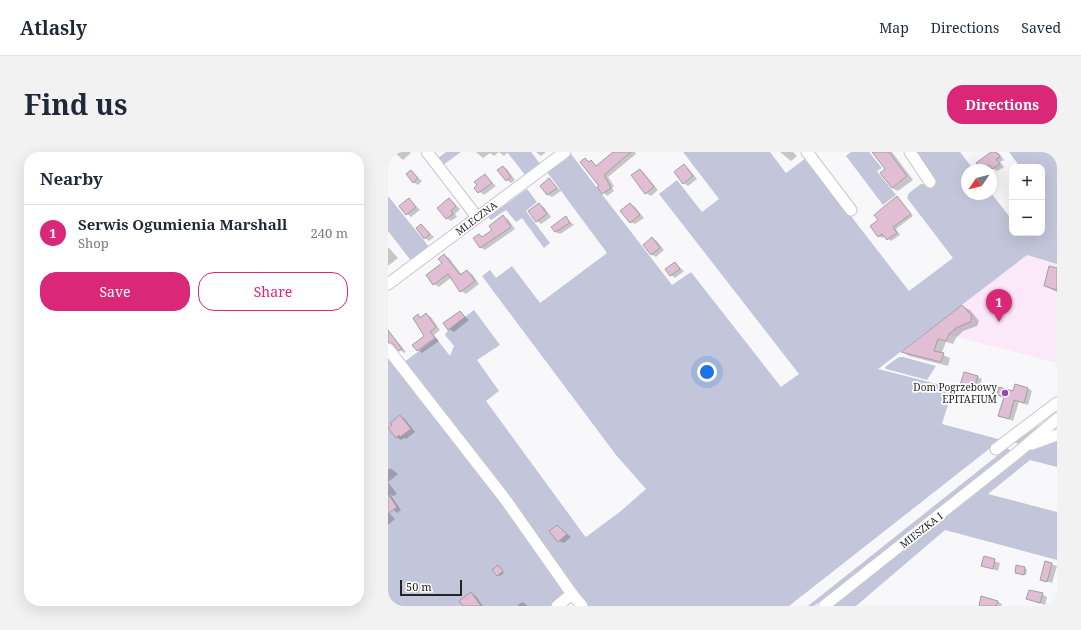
<!DOCTYPE html>
<html lang="en">
<head>
<meta charset="utf-8">
<style>
	:root { --surface:#fff; --page:#f2f2f3; --text:#1f2937; --muted:#747a83; --line:#e0e1e3; --accent:#db2777 }
	body { margin:0; font-family:"Noto Serif",serif; background:var(--page); color:var(--text) }
	.controls { position:absolute; right:12px; top:12px; display:grid; overflow:hidden; border-radius:8px; box-shadow:0 4px 16px #0002 }
	.controls button { width:36px; height:36px; display:grid; place-items:center; padding:0; border:0; border-bottom:1px solid var(--line); background:var(--surface); color:var(--text); font:20px sans-serif }
	.compass { position:absolute; left:573px; top:12px; width:36px; height:36px; border-radius:50%; background:var(--surface); box-shadow:0 4px 16px #0002; rotate:235deg }
	.scale { position:absolute; left:12px; bottom:10px; width:62px; box-sizing:border-box; padding-left:4px; border:2px solid #242425; border-top:0; font-size:11px; line-height:14px; white-space:nowrap; color:#242425; -webkit-text-stroke:3px #fff; paint-order:stroke }
	.you { position:absolute; left:319px; top:220px; width:14px; height:14px; margin:-10px; border:3px solid #fff; border-radius:50%; background:#1a73e8; box-shadow:0 0 0 6px #1a73e833 }
	.badge { display:grid; place-items:center; width:26px; height:26px; border-radius:50%; background:var(--accent); color:#fff; font-size:13px; font-weight:700 }
	.pin { position:absolute; translate:-50% -33px; filter:drop-shadow(0 1px 2px #0008) }
	.pin::after { content:''; position:absolute; top:21px; width:14px; height:12px; background:inherit; clip-path:polygon(0 0,100% 0,50% 100%) }
	.list { margin:0; padding:0; list-style:none }
	h2 { display:flex; justify-content:space-between; align-items:center; height:52px; margin:0; padding:0 16px; font-size:17px }
	h2 small { font-size:13px; font-weight:400; color:var(--muted) }
	.list li { display:grid; grid-template-columns:26px 1fr auto; gap:12px; align-items:center; box-sizing:border-box; height:56px; padding:0 16px; border-top:1px solid var(--line) }
	.list b { display:block; font-size:15px; white-space:nowrap }
	.list p { margin:0; font-size:13px; white-space:nowrap; color:var(--muted) }
	.list em { font-size:13px; font-style:normal; color:var(--muted) }
	.actions { display:flex; gap:8px; padding:12px 16px }
	.actions a { flex:1; padding:9px 0; border:1px solid var(--accent); border-radius:16px; text-align:center; font-size:14px; color:var(--accent) }
	.actions .main { background:var(--accent); color:#fff }
	.map { position:relative; flex:none; width:669px; height:454px; overflow:hidden; border-radius:16px }
	header { display:flex; align-items:center; gap:24px; box-sizing:border-box; height:56px; padding:0 20px; background:var(--surface); border-bottom:1px solid var(--line) }
	header strong { font-size:19px }
	nav { display:flex; gap:22px; margin-inline-start:auto; font-size:14px }
	.intro { display:flex; align-items:center; justify-content:space-between; box-sizing:border-box; height:96px; padding:0 24px }
	h1 { margin:0; font-size:28px }
	.button { padding:10px 18px; border-radius:16px; background:var(--accent); color:#fff; font-size:14px; font-weight:700 }
	main { display:flex; gap:24px; padding:0 24px }
	aside { flex:1; background:var(--surface); border-radius:16px; box-shadow:0 4px 16px #0002 }
	.map>svg:first-child { display:block }
</style>
</head>
<body>
<header>
<strong>Atlasly</strong>
<nav><a>Map</a><a>Directions</a><a>Saved</a></nav>
</header>
<div class="intro"><h1>Find us</h1><a class="button">Directions</a></div>
<main>
<aside>
<h2>Nearby<small></small></h2>
<ul class="list">
<li><span class="badge">1</span><div><b>Serwis Ogumienia Marshall</b><p>Shop</p></div><em>240 m</em></li>
</ul>
<div class="actions"><a class="main">Save</a><a>Share</a></div>
</aside>
<div class="map">
<svg width="669" height="454" viewBox="0 0 669 454">
	<rect width="100%" height="100%" fill="#f8f8fb"/>
	<polygon fill="#fbe8f9" points="639,103 669,112 669,211 542,178"/>
	<g fill="#c3c5da">
		<polygon points="58,0 73,0 55,13 50,6"/>
		<polygon points="119,0 143,0 153,13 138,24"/>
		<polygon points="295,0 382,0 398,21 418,6 521,139 565,106 519,46 521,41 533,32 539,33 526,0 572,0 586,18 579,18 579,42 603,42 603,41 621,64 624,62 624,81 654,81 654,15 632,15 621,0 669,0 669,112 639,103 490,217 565,236 554,272 610,287 610,290 401,454 200,454 190,445 178,454 0,454 0,203 15,211 48,186 62,204 66,194 57,183 60,178 86,158 112,193 89,208 111,239 98,249 196,383 198,385 233,359 258,337 228,303 94,124 102,118 108,126 124,114 152,151 219,101 159,20 183,2 284,133 303,120 393,235 411,222 271,42 289,28 314,60 331,47"/>
		<polygon points="463,0 481,0 494,16 489,19 508,43 495,53 458,4"/>
		<polygon points="139,37 149,50 138,59 162,91 156,96 134,66 128,70 118,58 103,68 100,65"/>
		<polygon points="0,44 42,96 24,110 0,79"/>
		<polygon points="511,205 515,205 548,214 539,228 498,217 497,215"/>
		<polygon points="664,265 631,292 626,290"/>
		<polygon points="669,286 669,315 642,308 600,342 669,360 669,408 557,378 468,454 446,454 641,297"/>
		<polygon points="619,296 622,298 619,302 426,454 420,454"/>
	</g>
	<g fill="#0003">
		<polygon points="6,0 22,0 23,1 15,8"/>
		<polygon points="88,0 111,0 106,4 102,1 95,6"/>
		<polygon points="111,0 120,0 116,4"/>
		<polygon points="148,0 157,0 157,1 153,4"/>
		<polygon points="225,0 247,0 248,2 220,25 226,34 224,36 226,39 219,44 210,35 212,34 197,7 209,14"/>
		<polygon points="392,0 405,0 409,4 403,9"/>
		<polygon points="485,0 504,0 525,28 510,39 504,36 498,17"/>
		<polygon points="604,0 611,1 616,8 612,10 616,15 609,19 604,16 602,18 595,17"/>
		<polygon points="296,13 300,16 309,27 300,34 296,31"/>
		<polygon points="115,15 119,17 127,28 123,31 119,28"/>
		<polygon points="252,18 256,21 270,38 263,44 258,41"/>
		<polygon points="23,19 34,29 30,33 25,30"/>
		<polygon points="97,24 108,34 96,43 87,36"/>
		<polygon points="161,28 173,39 164,45 160,43"/>
		<polygon points="509,45 525,64 508,77 512,83 503,89 497,84 494,86 491,84 491,68"/>
		<polygon points="21,47 32,58 23,65 19,62"/>
		<polygon points="62,47 72,57 67,62 69,65 63,69 58,66"/>
		<polygon points="243,52 247,55 256,66 247,72 242,70"/>
		<polygon points="151,53 156,55 163,65 153,72 149,69"/>
		<polygon points="115,65 120,67 127,77 97,98 92,95 91,83 95,85 105,78"/>
		<polygon points="178,66 186,73 172,82 167,80"/>
		<polygon points="33,73 46,85 41,89 37,86"/>
		<polygon points="264,86 269,89 276,98 268,105 263,102"/>
		<polygon points="0,95 10,106 0,114"/>
		<polygon points="56,103 61,106 74,123 79,119 84,122 91,132 78,142 73,139 64,125 51,135 46,132 55,111"/>
		<polygon points="287,111 296,119 287,126 283,123"/>
		<polygon points="669,117 669,140 657,134"/>
		<polygon points="574,154 582,158 591,169 589,174 575,179 568,186 565,192 558,190 553,202 562,206 560,214 521,204 515,200"/>
		<polygon points="72,160 81,168 66,180 61,177"/>
		<polygon points="38,162 43,165 52,178 46,183 51,189 34,201 30,198 37,184 30,163 34,166"/>
		<polygon points="0,178 18,200 16,201 0,188"/>
		<polygon points="589,225 594,227 590,239 573,233"/>
		<polygon points="640,236 644,239 640,253 631,250 625,269 612,263 616,246 610,243"/>
		<polygon points="12,264 17,267 27,280 18,287 16,286 13,288 8,285"/>
		<polygon points="2,316 10,322 0,330 9,342 5,344 2,342 13,358 9,361 0,352 0,318"/>
		<polygon points="0,360 7,367 0,373"/>
		<polygon points="169,374 183,385 176,391 171,389"/>
		<polygon points="596,406 612,411 610,419 594,413"/>
		<polygon points="658,410 669,414 664,431 653,427"/>
		<polygon points="629,414 639,417 638,423 628,421"/>
		<polygon points="112,416 116,421 112,424 110,423"/>
		<polygon points="83,441 88,444 95,454 76,454"/>
		<polygon points="654,442 659,445 657,453 640,447"/>
		<polygon points="609,449 614,452 613,454 592,454"/>
		<polygon points="134,450 139,453 139,454 129,454"/>
	</g>
	<g fill="#e1bed4" stroke="#a29fa1">
		<polygon points="225,0 243,0 216,23 223,36 214,42 209,35 211,34 192,10 197,6 201,10 203,8 208,14"/>
		<polygon points="484,0 501,0 519,24 504,36 492,21 497,17"/>
		<polygon points="603,0 608,0 612,5 608,7 612,12 604,17 601,13 594,18 588,11"/>
		<polygon points="296,12 305,24 295,32 286,20"/>
		<polygon points="115,14 123,25 118,29 109,18"/>
		<polygon points="252,17 266,35 257,42 243,23"/>
		<polygon points="23,18 30,26 25,31 18,22"/>
		<polygon points="97,22 104,31 90,41 86,36 89,33 86,30"/>
		<polygon points="161,26 169,36 159,43 152,34"/>
		<polygon points="509,44 523,62 505,75 509,81 499,88 494,82 490,85 482,74 490,68 486,63"/>
		<polygon points="21,46 28,55 18,63 11,54"/>
		<polygon points="61,46 68,54 63,59 65,62 58,67 49,56"/>
		<polygon points="151,51 159,62 148,70 140,59"/>
		<polygon points="242,51 252,63 242,71 232,59"/>
		<polygon points="115,63 123,75 92,96 85,86 91,82 94,85 104,78 101,74"/>
		<polygon points="178,64 182,71 167,80 163,75"/>
		<polygon points="33,72 42,82 36,87 28,76"/>
		<polygon points="264,85 272,96 263,103 255,93"/>
		<polygon points="56,102 72,123 79,118 87,129 72,140 60,122 45,133 38,123 54,111 50,107"/>
		<polygon points="287,110 292,117 282,124 277,117"/>
		<polygon points="661,114 669,116 669,138 656,134"/>
		<polygon points="574,153 584,164 582,170 568,176 561,182 558,189 550,187 546,199 556,201 553,210 513,200"/>
		<polygon points="72,159 77,165 60,178 55,171"/>
		<polygon points="38,161 48,175 42,180 47,186 29,199 24,193 36,184 25,166 30,162 32,166"/>
		<polygon points="0,178 14,197 11,199 5,192 0,190"/>
		<polygon points="576,220 590,224 586,237 572,233"/>
		<polygon points="627,232 640,236 636,251 626,248 621,267 610,264 616,245 609,243 611,235 625,239"/>
		<polygon points="12,263 23,277 12,285 11,283 8,286 0,276 4,273 2,271"/>
		<polygon points="0,342 9,355 0,362"/>
		<polygon points="169,373 179,382 170,390 161,379"/>
		<polygon points="596,404 607,407 605,417 593,414"/>
		<polygon points="657,409 664,411 659,430 652,428"/>
		<polygon points="110,413 115,419 109,424 104,418"/>
		<polygon points="628,413 637,415 636,423 627,421"/>
		<polygon points="641,438 655,441 652,451 638,447"/>
		<polygon points="83,440 93,454 75,454 71,449"/>
		<polygon points="593,444 610,449 608,454 591,454"/>
	</g>
	<g fill="none" stroke-linecap="round" stroke-linejoin="round">
		<defs>
			<g id="minor">
				<polyline points="39,0 89,65"/>
				<polyline points="419,0 463,58"/>
				<polyline points="522,0 542,30"/>
				<polyline points="0,132 177,0"/>
				<polyline points="0,197 117,347 184,442 194,454"/>
				<polyline points="644,292 669,283"/>
				<polyline points="608,297 669,251"/>
				<polyline points="169,454 184,442"/>
				<polyline points="436,454 629,301 669,267"/>
			</g>
		</defs>
		<use href="#minor" stroke="#c8c8cb" stroke-width="13"/>
		<use href="#minor" stroke="#fff" stroke-width="11"/>
	</g>
	<circle fill="#9448ba" stroke="#fff" stroke-width="1.5" cx="617" cy="241" r="4"/>
	<g text-anchor="middle" dominant-baseline="central" stroke-width="3.5" stroke-linejoin="round" paint-order="stroke">
		<g font-size="10" fill="#242425" stroke="#fff">
			<text transform="translate(88 66) rotate(-37)">MLECZNA</text>
			<text transform="translate(533 378) rotate(-38)">MIESZKA I</text>
		</g>
		<g font-size="10" fill="#242425" stroke="#fff" text-anchor="end">
			<text x="609" y="235">Dom Pogrzebowy<tspan x="609" dy="12">EPITAFIUM</tspan></text>
		</g>
	</g>
</svg>
<div class="controls">
<button>+</button>
<button>−</button>
</div>
<svg class="compass" viewBox="-18 -18 36 36"><path d="M0-13l5 13h-10z" fill="#e53935"/><path d="M0 13l5-13h-10z" fill="#747a83"/></svg>
<div class="scale">50 m</div>
<div class="you"></div>
<div class="pin badge" style="left:611px;top:170px">1</div>
</div>
</main>
</body>
</html>
